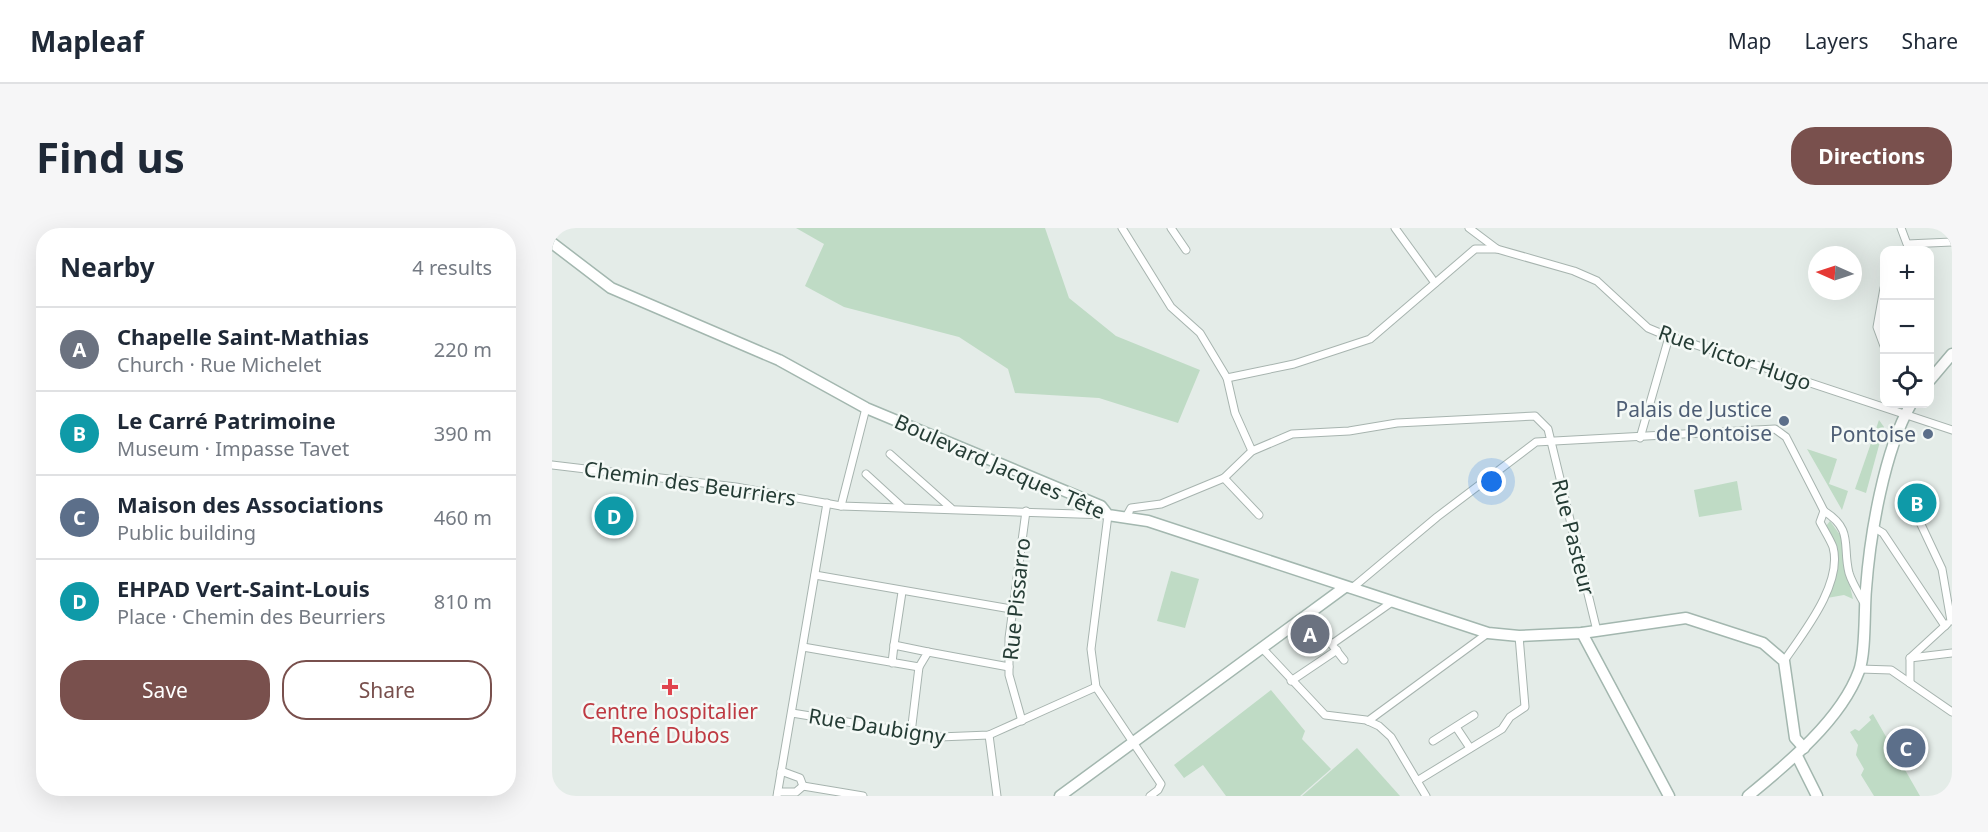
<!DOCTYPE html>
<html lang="en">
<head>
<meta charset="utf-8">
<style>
	:root { --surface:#fff; --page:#f6f6f7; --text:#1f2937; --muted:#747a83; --line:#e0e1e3; --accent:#79504d }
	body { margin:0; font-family:"Noto Sans",sans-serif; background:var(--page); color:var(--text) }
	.controls { position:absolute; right:18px; top:18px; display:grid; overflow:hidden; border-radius:12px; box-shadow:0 6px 24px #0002 }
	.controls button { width:54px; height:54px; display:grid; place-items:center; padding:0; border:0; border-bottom:2px solid var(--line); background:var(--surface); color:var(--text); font:30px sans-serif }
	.compass { position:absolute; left:1256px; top:18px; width:54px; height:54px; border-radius:50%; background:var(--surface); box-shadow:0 6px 24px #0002; rotate:273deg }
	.you { position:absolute; left:940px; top:254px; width:21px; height:21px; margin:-15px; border:4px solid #fff; border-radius:50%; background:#1a73e8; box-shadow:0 0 0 9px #1a73e833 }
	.badge { display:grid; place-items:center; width:39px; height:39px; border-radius:50%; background:var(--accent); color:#fff; font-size:20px; font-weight:700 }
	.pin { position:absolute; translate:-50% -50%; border:3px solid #fff; box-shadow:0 2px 6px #0006 }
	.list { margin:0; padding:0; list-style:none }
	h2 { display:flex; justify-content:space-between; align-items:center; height:78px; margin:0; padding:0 24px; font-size:26px }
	h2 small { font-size:20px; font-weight:400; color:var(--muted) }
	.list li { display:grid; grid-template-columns:39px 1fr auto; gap:18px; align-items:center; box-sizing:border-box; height:84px; padding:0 24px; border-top:2px solid var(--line) }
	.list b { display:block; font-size:22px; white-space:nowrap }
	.list p { margin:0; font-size:20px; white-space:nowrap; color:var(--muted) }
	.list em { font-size:20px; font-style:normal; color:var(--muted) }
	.actions { display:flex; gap:12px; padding:18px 24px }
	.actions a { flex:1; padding:14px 0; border:2px solid var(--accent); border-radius:24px; text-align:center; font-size:21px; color:var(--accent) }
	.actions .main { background:var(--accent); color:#fff }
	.icon { flex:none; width:33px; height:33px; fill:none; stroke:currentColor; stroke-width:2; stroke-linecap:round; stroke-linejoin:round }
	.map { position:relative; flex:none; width:1400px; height:568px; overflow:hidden; border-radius:24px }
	header { display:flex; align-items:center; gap:36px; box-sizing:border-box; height:84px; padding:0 30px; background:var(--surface); border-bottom:2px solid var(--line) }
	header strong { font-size:28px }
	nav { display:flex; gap:33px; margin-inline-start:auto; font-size:21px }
	.intro { display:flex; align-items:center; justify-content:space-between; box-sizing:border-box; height:144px; padding:0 36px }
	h1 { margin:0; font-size:42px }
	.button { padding:15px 27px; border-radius:24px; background:var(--accent); color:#fff; font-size:21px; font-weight:700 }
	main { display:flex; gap:36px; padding:0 36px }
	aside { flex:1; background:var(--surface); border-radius:24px; box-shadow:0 6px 24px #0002 }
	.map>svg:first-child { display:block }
</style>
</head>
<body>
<header>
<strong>Mapleaf</strong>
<nav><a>Map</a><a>Layers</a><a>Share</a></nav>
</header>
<div class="intro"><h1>Find us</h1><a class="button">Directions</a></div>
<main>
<aside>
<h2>Nearby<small>4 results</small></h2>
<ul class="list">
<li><span class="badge" style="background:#6b7280">A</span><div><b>Chapelle Saint-Mathias</b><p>Church · Rue Michelet</p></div><em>220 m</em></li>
<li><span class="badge" style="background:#0f9aa8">B</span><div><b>Le Carré Patrimoine</b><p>Museum · Impasse Tavet</p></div><em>390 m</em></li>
<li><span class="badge" style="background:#5c6f8a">C</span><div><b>Maison des Associations</b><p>Public building</p></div><em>460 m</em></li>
<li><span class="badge" style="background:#0f9aa8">D</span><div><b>EHPAD Vert-Saint-Louis</b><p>Place · Chemin des Beurriers</p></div><em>810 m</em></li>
</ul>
<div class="actions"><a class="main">Save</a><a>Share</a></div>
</aside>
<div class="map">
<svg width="1400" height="568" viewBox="0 0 1400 568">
	<rect width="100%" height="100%" fill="#e4ece8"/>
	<g fill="#bfdbc5">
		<polygon points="244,0 493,0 517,70 564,108 648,142 626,195 547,170 463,165 456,141 407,109 292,79 253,58 272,16"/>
		<polygon points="1327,192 1332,199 1314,265 1303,261"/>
		<polygon points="1255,221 1285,231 1277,256 1296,263 1290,282"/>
		<polygon points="1185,253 1190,282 1147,289 1142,262"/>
		<path d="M1278,293l15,21 2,32 6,25 -9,-4 -17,3c12,-29 11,-44 -1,-72z"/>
		<polygon points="619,343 647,351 633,400 605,393"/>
		<polygon points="719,462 753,503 750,511 779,541 748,568 674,568 651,537 632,550 622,537"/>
		<polygon points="1321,486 1368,568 1322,568 1309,547 1312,541 1304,527 1306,517 1298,504 1303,501 1307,503 1319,492 1317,489"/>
		<polygon points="805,520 848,568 750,568"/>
	</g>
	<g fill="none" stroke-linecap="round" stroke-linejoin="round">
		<defs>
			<g id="street">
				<polyline points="570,0 619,79 648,105 675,150 683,185 700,223"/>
				<polyline points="619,0 634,22"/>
				<polyline points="843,0 883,55"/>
				<polyline points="917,0 945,21 1022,43 1045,53 1096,100 1108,105 1400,202"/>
				<polyline points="1349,0 1355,16 1400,14"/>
				<polyline points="1332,60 1325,99 1332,118"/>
				<polyline points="675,150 742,136 818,111 923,21 945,21"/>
				<polyline points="1088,210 1117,109"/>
				<polyline points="338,226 399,280"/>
				<polyline points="0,237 184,259 289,278 556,287 539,421 544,459 609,556 606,562 598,568"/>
				<polyline points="314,246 350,279"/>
				<polyline points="672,250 707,287"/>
				<polyline points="289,278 314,180"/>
				<path d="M1272,283c30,19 18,34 25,62 3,10 10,21 15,30"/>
				<polyline points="1365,288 1390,341 1399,393"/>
				<polyline points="574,289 579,280 609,276 672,250 700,223 740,206 797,203 845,195 983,188 996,201 1045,403"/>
				<polyline points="1321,299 1331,305 1393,398"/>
				<polyline points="263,347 459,381"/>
				<path d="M799,361l86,-72 99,-75 239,-13 11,8 34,66 4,8 -4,11c4,8 10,17 13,25 10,37 -30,86 -49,114"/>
				<polyline points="773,408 792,432"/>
				<polyline points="780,416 840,374"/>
				<polyline points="342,417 350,364"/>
				<polyline points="251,419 367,439 376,424 342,417 340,435"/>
				<polyline points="711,421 773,487 814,492 827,498 839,509 874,568"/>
				<polyline points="376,424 457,439"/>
				<polyline points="1358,430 1400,425"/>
				<polyline points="1308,441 1339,442 1400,484"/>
				<polyline points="739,453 785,422"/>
				<polyline points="1358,455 1358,430 1395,396"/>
				<polyline points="240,485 387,509 437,507 544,459"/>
				<polyline points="470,493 457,447 457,410 474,283"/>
				<polyline points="816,493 936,405"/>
				<polyline points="904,499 918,520"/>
				<polyline points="359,505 367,439"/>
				<polyline points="437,507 445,568"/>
				<polyline points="881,513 922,487"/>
				<polyline points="229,543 248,550 251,558"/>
				<polyline points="865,553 950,501 958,489 973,479 967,408"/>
				<polyline points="251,558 311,568"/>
				<polyline points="226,564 244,564 251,558"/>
				<polyline points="225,568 275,275"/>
			</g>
			<g id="secondary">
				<polyline points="0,15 59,60 227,132 314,180 549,278 556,287 596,293 936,405 967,408 1030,405 1134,390 1211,415 1232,433 1243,510 1252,520"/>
				<polyline points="1378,152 1400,126"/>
				<polyline points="1030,405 1117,568"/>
				<polyline points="1245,528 1265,568"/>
				<polyline points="508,568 793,359"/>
				<path d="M1196,568c39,-32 93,-76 111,-125 7,-18 5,-61 7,-82 4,-54 18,-138 45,-185"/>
			</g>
		</defs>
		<use href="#street" stroke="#a7b4af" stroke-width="9"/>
		<use href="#secondary" stroke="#a3b7af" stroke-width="13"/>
		<use href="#street" stroke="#fff" stroke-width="7"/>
		<use href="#secondary" stroke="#fff" stroke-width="10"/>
	</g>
	<g fill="#5c6f8a" stroke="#f4f9f6" stroke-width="2">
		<circle cx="1232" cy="193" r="6"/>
		<circle cx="1376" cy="206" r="6"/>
	</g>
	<path fill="#e0444e" stroke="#f4f9f6" stroke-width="2" d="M115 450h6v6h6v6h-6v6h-6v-6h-6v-6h6z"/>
	<g text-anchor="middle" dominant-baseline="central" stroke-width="5" stroke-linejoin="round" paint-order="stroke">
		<g font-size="21" fill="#253c35" stroke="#f4f9f6">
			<text transform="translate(1183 129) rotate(19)">Rue Victor Hugo</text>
			<text transform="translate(448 238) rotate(24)">Boulevard Jacques Tête</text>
			<text transform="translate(138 255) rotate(8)">Chemin des Beurriers</text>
			<text transform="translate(1022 309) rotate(76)">Rue Pasteur</text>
			<text transform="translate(464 371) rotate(-84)">Rue Pissarro</text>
			<text transform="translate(325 498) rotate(9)">Rue Daubigny</text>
		</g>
		<g font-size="21" fill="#4e5e75" stroke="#f4f9f6" text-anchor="end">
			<text x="1220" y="181">Palais de Justice<tspan x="1220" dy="24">de Pontoise</tspan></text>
			<text x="1364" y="206">Pontoise</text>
		</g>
		<g font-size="21" fill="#be3a42" stroke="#f4f9f6">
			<text x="118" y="483">Centre hospitalier<tspan x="118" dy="24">René Dubos</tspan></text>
		</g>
	</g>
</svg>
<div class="controls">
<button>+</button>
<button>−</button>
<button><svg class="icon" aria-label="locate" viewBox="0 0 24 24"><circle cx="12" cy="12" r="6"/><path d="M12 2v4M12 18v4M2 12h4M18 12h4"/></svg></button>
</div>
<svg class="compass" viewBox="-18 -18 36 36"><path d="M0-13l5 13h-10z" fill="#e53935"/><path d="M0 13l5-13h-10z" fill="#747a83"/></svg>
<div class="you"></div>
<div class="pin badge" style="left:758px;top:406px;background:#6b7280">A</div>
<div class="pin badge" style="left:1365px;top:275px;background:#0f9aa8">B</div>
<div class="pin badge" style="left:1354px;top:520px;background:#5c6f8a">C</div>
<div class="pin badge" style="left:62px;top:288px;background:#0f9aa8">D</div>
</div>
</main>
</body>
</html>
